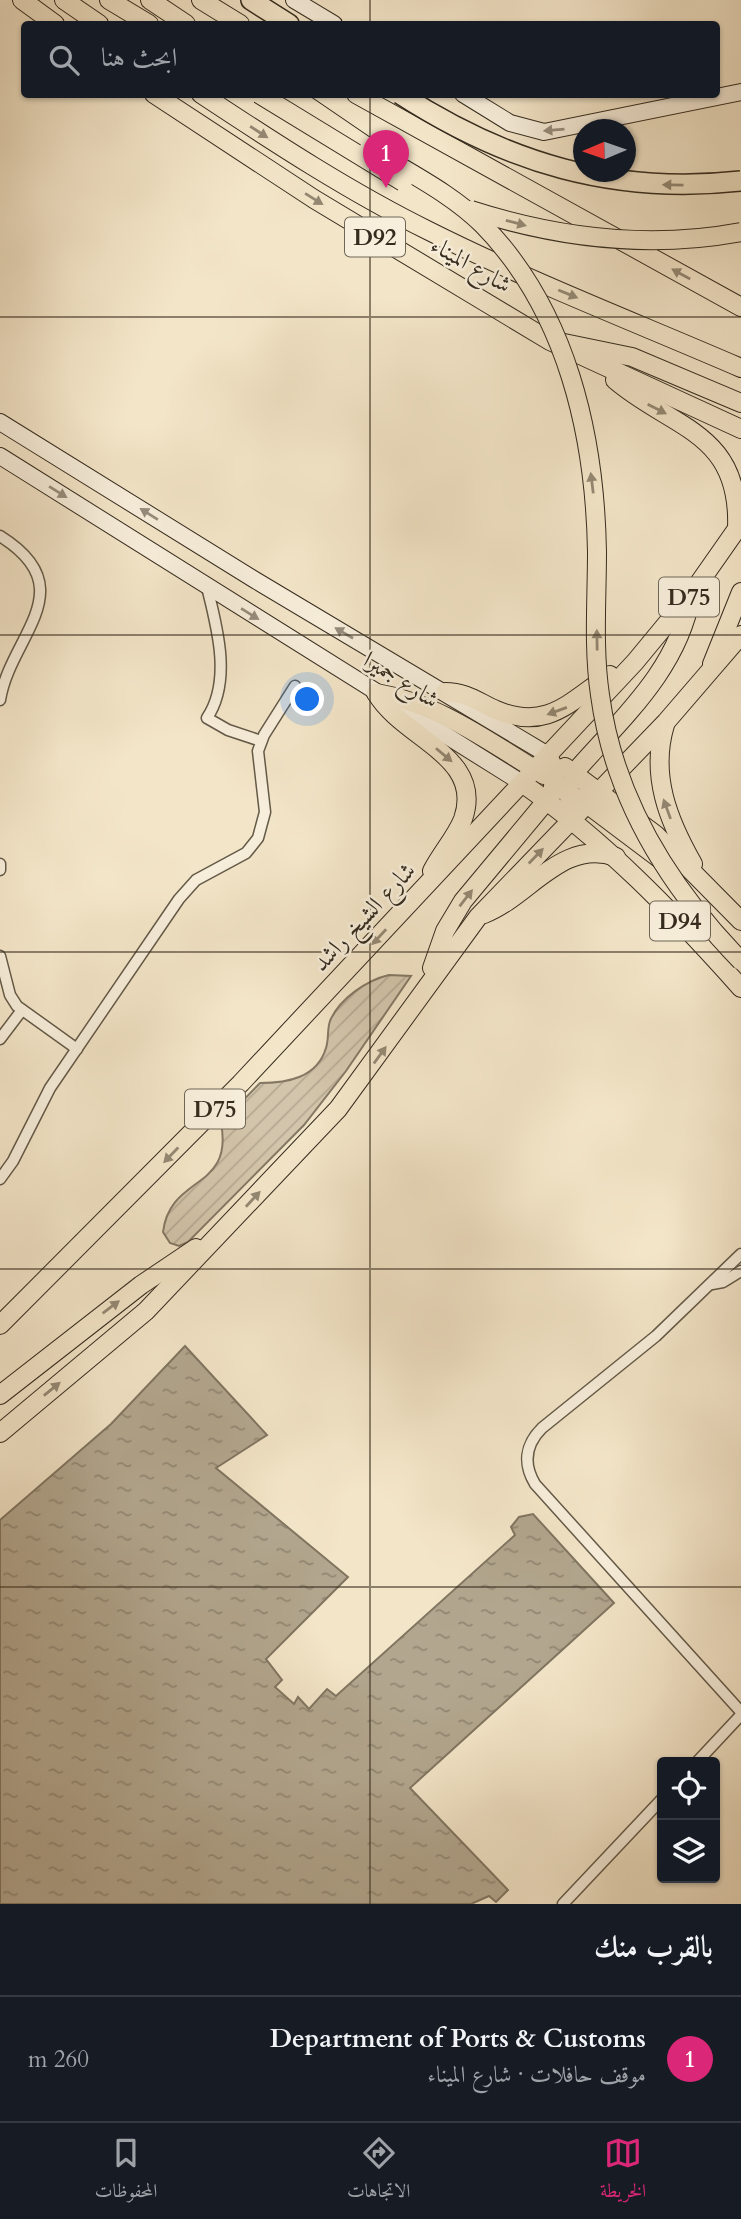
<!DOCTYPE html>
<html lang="ar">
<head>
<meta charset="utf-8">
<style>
	:root { --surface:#171b24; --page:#20242c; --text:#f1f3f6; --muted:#9ea1a6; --line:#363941; --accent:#db2777 }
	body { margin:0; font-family:Cardo,Amiri,serif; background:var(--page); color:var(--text); direction:rtl }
	.controls { position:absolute; right:21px; bottom:21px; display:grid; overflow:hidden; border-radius:7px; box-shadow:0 2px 5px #0004 }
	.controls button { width:63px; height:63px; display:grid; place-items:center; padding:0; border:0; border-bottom:2px solid var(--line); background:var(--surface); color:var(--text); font:35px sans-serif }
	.compass { position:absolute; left:573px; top:119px; width:63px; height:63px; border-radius:50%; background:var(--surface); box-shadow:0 2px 5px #0004; rotate:268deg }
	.you { position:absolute; left:308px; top:700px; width:24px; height:24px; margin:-18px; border:5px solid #fff; border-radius:50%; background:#1a73e8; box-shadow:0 0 0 10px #1a73e833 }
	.badge { display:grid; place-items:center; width:46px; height:46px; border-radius:50%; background:var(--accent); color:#fff; font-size:23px; font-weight:700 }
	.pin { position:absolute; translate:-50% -58px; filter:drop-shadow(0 2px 4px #0008) }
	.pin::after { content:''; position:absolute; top:37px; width:24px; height:21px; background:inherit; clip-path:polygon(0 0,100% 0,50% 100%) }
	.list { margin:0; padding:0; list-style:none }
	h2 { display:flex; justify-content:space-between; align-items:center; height:91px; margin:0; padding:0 28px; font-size:30px }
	h2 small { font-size:23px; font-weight:400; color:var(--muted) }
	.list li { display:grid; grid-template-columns:46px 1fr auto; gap:21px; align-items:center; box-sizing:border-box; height:126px; padding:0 28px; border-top:2px solid var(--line) }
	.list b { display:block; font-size:26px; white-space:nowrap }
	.list p { margin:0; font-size:23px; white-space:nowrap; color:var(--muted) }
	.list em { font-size:23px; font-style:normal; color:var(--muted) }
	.icon { flex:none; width:38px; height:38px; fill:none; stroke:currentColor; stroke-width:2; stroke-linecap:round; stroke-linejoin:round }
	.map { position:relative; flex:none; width:741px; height:1904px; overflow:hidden; direction:ltr }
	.search { position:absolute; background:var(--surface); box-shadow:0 2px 5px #0004; left:21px; right:21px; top:21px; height:77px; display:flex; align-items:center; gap:18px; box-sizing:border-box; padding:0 24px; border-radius:7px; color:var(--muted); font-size:26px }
	.sheet { height:217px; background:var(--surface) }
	nav { display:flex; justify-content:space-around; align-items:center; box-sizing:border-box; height:98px; border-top:2px solid var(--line); background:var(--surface); font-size:19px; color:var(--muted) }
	nav a { display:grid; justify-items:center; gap:4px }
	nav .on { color:var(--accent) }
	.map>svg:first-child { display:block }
</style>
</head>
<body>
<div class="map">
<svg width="741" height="1904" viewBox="0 0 741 1904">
	<defs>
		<pattern id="garden-furrows" width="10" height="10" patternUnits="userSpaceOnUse" patternTransform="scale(1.75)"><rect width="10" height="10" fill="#d3c5ab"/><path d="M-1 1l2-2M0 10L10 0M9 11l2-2" fill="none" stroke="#b6a993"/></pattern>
		<pattern id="water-ripples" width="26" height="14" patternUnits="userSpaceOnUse" patternTransform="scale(1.75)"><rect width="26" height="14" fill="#b2a68e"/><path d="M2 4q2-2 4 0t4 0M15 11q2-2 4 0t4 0" fill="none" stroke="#928773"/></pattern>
	</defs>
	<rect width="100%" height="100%" fill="#f3e5c8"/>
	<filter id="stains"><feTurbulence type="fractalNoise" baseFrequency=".00286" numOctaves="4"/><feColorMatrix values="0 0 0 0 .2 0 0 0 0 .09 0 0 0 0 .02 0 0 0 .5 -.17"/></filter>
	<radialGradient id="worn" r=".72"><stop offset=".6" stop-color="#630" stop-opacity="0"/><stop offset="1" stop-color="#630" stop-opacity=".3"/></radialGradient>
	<path fill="url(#garden-furrows)" stroke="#847864" stroke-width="2" d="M389,975l22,1 -65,95 -42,54 -116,117 -9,4 -9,-3 -7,-11c7,-58 71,-41 58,-109l39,-40c27,0 57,-5 66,-35 3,-9 1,-19 4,-27 9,-22 37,-41 59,-46z"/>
	<polygon fill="url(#water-ripples)" stroke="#807561" stroke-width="2" points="185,1346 267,1435 216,1468 348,1577 266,1659 282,1680 275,1687 294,1704 298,1697 309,1709 327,1689 336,1696 515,1535 511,1527 519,1517 533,1514 614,1603 410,1788 508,1890 496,1902 489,1896 471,1904 0,1904 0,1520 111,1424"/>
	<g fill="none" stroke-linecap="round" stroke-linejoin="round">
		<defs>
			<g id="street">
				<path d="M0,536c85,53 10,100 0,164"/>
				<path d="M207,587c10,40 25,94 0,131l21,12 33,11"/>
				<polyline points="0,864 0,870"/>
				<polyline points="0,956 10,995 17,1006 77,1049"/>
				<polyline points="0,1039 22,1010"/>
				<polyline points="0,1179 13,1161 50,1088 179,899 196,880 246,853 258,838 265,812 258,751 264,735 295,686"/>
				<path d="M741,1254l-85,82 -114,92c-17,17 -19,36 -7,56l206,228"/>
				<polyline points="712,1284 723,1282 741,1271"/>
				<polyline points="697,1762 741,1715"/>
				<polyline points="563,1904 662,1799"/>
			</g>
			<g id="secondary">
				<polyline points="294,0 334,24"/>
				<polyline points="463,94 510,123 544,132 741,92"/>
				<polyline points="0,422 255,580 548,755"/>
				<polyline points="0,456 522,783"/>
			</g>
			<g id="primary">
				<polyline points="22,0 55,24"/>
				<polyline points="64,0 99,24"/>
				<polyline points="109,0 149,24"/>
				<polyline points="150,0 186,24"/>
				<polyline points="201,0 240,24"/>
				<polyline points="154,94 314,199 550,341 741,429"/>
				<path d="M201,94c74,49 149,98 228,137 102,51 208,92 312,137"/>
				<polyline points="290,94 369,148"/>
				<polyline points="356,94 741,307"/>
				<polyline points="564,343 632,357 741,403"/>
				<path d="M615,380c57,49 126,51 122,149"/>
				<polyline points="712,664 741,592"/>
				<path d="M445,692c21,0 33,10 51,18 52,22 75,-10 114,-35"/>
				<path d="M376,693c62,10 115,50 168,82"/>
				<path d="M376,693c27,46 109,63 87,126 -7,18 -22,34 -31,52"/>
				<path d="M665,725c-15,50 3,95 28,139"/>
				<polyline points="565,767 656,835 741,921"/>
				<path d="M522,783c83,58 152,130 219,205"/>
				<polyline points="579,798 660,859"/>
				<path d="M573,818l-5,-26 6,-19c47,-54 104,-103 117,-177"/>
				<path d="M484,914c46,-18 78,-76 132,-57"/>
				<polyline points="432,968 445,931 463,901 552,794 555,771 548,755"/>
				<polyline points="0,1325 241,1083 635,662 692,593 741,523"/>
				<polyline points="0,1395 141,1285 196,1248"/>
				<polyline points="0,1433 146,1311 338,1109 478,917 666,722 741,635"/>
			</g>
			<polyline id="highway" points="251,0 289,24"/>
		</defs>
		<use href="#street" stroke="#645a48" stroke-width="13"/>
		<use href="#secondary" stroke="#352b1e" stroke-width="18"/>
		<use href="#primary" stroke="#352b1e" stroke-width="20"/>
		<use href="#highway" stroke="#352b1e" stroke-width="22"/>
		<use href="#street" stroke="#f7eedb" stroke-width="10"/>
		<use href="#secondary" stroke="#f7eedb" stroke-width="16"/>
		<use href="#primary" stroke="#f3e5c8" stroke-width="18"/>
		<use href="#highway" stroke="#f3e5c8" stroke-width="19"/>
		<defs>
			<g id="primary-bridge">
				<polyline points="259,94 403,182"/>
				<path d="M369,148c38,24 82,45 114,77 84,86 112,210 114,327 0,47 -4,96 3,143 14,104 69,192 141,266"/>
				<path d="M471,210c87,28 179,39 270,22"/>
			</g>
			<path id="highway-bridge" d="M400,94c107,69 213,101 341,87"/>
		</defs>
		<use href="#primary-bridge" stroke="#352b1e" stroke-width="20" stroke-linecap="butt"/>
		<use href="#highway-bridge" stroke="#352b1e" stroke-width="22" stroke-linecap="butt"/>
		<use href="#primary-bridge" stroke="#f3e5c8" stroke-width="18"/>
		<use href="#highway-bridge" stroke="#f3e5c8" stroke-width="19"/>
	</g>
	<defs><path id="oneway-solid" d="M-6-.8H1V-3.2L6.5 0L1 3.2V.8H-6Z" transform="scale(1.75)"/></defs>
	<g fill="#968c7c">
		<use href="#oneway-solid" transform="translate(554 130) rotate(175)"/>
		<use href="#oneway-solid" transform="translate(58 492) rotate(32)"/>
		<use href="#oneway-solid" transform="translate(149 514) rotate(-148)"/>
		<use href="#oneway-solid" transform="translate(250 614) rotate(32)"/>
		<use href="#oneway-solid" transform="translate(344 633) rotate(-150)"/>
	</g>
	<g fill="#948873">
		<use href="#oneway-solid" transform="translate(259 132) rotate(33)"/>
		<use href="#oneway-solid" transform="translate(673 185) rotate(-179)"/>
		<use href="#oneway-solid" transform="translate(314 199) rotate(32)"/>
		<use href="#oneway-solid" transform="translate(516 223) rotate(15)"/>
		<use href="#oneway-solid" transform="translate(681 274) rotate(-151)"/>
		<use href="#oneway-solid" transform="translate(568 294) rotate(22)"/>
		<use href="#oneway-solid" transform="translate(657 409) rotate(27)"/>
		<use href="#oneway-solid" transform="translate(592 483) rotate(-97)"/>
		<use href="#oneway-solid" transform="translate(597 640) rotate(-91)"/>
		<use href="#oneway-solid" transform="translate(557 711) rotate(160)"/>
		<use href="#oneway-solid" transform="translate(444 755) rotate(40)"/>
		<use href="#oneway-solid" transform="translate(667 809) rotate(-110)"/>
		<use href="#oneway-solid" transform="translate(536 856) rotate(-46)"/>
		<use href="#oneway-solid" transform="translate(466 898) rotate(-52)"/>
		<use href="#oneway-solid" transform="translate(379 937) rotate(133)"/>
		<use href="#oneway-solid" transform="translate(380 1055) rotate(-54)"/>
		<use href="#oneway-solid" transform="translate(171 1155) rotate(134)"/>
		<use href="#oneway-solid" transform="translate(253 1199) rotate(-47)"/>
		<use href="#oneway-solid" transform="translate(111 1307) rotate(-37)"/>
		<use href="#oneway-solid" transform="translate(52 1389) rotate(-39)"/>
	</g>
	<path fill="none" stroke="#352b1e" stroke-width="2" stroke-opacity="0.55" d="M370,0v24M370,94v1810M0,317h741M0,635h741M0,952h741M0,1269h741M0,1587h741"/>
	<g text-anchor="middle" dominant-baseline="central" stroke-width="5" stroke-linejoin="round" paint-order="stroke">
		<g fill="#f7eedb" stroke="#6f6657" stroke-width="2">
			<rect x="345" y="217.5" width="60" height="39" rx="5"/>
			<rect x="659" y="577.5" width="60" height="39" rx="5"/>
			<rect x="650" y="901.5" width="60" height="39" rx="5"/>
			<rect x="185" y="1089.5" width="60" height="39" rx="5"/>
		</g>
		<g font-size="23" font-weight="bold" fill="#352b1e">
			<text x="375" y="237">D92</text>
			<text x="689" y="597">D75</text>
			<text x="680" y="921">D94</text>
			<text x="215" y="1109">D75</text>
		</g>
		<g font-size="24" fill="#352b1e" stroke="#f7eedb">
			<text transform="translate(471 265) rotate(30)">شارع الميناء</text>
			<text transform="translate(401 680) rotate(32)">شارع جميرا</text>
			<text transform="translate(364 917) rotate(-47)">شارع الشيخ راشد</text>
		</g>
	</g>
	<rect width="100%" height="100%" filter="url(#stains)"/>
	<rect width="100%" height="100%" fill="url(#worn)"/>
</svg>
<div class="controls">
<button><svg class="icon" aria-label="locate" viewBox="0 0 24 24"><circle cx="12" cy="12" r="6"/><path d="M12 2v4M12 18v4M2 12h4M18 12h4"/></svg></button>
<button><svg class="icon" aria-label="layers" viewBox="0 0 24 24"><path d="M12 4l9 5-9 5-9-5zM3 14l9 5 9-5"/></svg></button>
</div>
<svg class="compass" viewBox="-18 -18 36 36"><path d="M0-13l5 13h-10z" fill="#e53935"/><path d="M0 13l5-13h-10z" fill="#9ea1a6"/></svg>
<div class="you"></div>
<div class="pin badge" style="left:386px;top:188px">1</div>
<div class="search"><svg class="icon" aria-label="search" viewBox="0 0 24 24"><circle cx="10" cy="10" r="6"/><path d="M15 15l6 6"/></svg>ابحث هنا</div>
</div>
<section class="sheet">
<h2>بالقرب منك<small></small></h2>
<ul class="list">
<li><span class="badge">1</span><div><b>Department of Ports &amp; Customs</b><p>موقف حافلات · شارع الميناء</p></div><em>260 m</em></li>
</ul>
</section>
<nav>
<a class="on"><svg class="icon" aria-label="map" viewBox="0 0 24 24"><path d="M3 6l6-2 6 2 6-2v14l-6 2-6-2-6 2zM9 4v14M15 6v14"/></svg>الخريطة</a>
<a><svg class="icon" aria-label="directions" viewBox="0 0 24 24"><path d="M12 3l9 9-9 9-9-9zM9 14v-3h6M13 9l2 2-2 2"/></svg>الاتجاهات</a>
<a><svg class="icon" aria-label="saved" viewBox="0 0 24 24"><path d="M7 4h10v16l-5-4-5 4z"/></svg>المحفوظات</a>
</nav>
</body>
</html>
